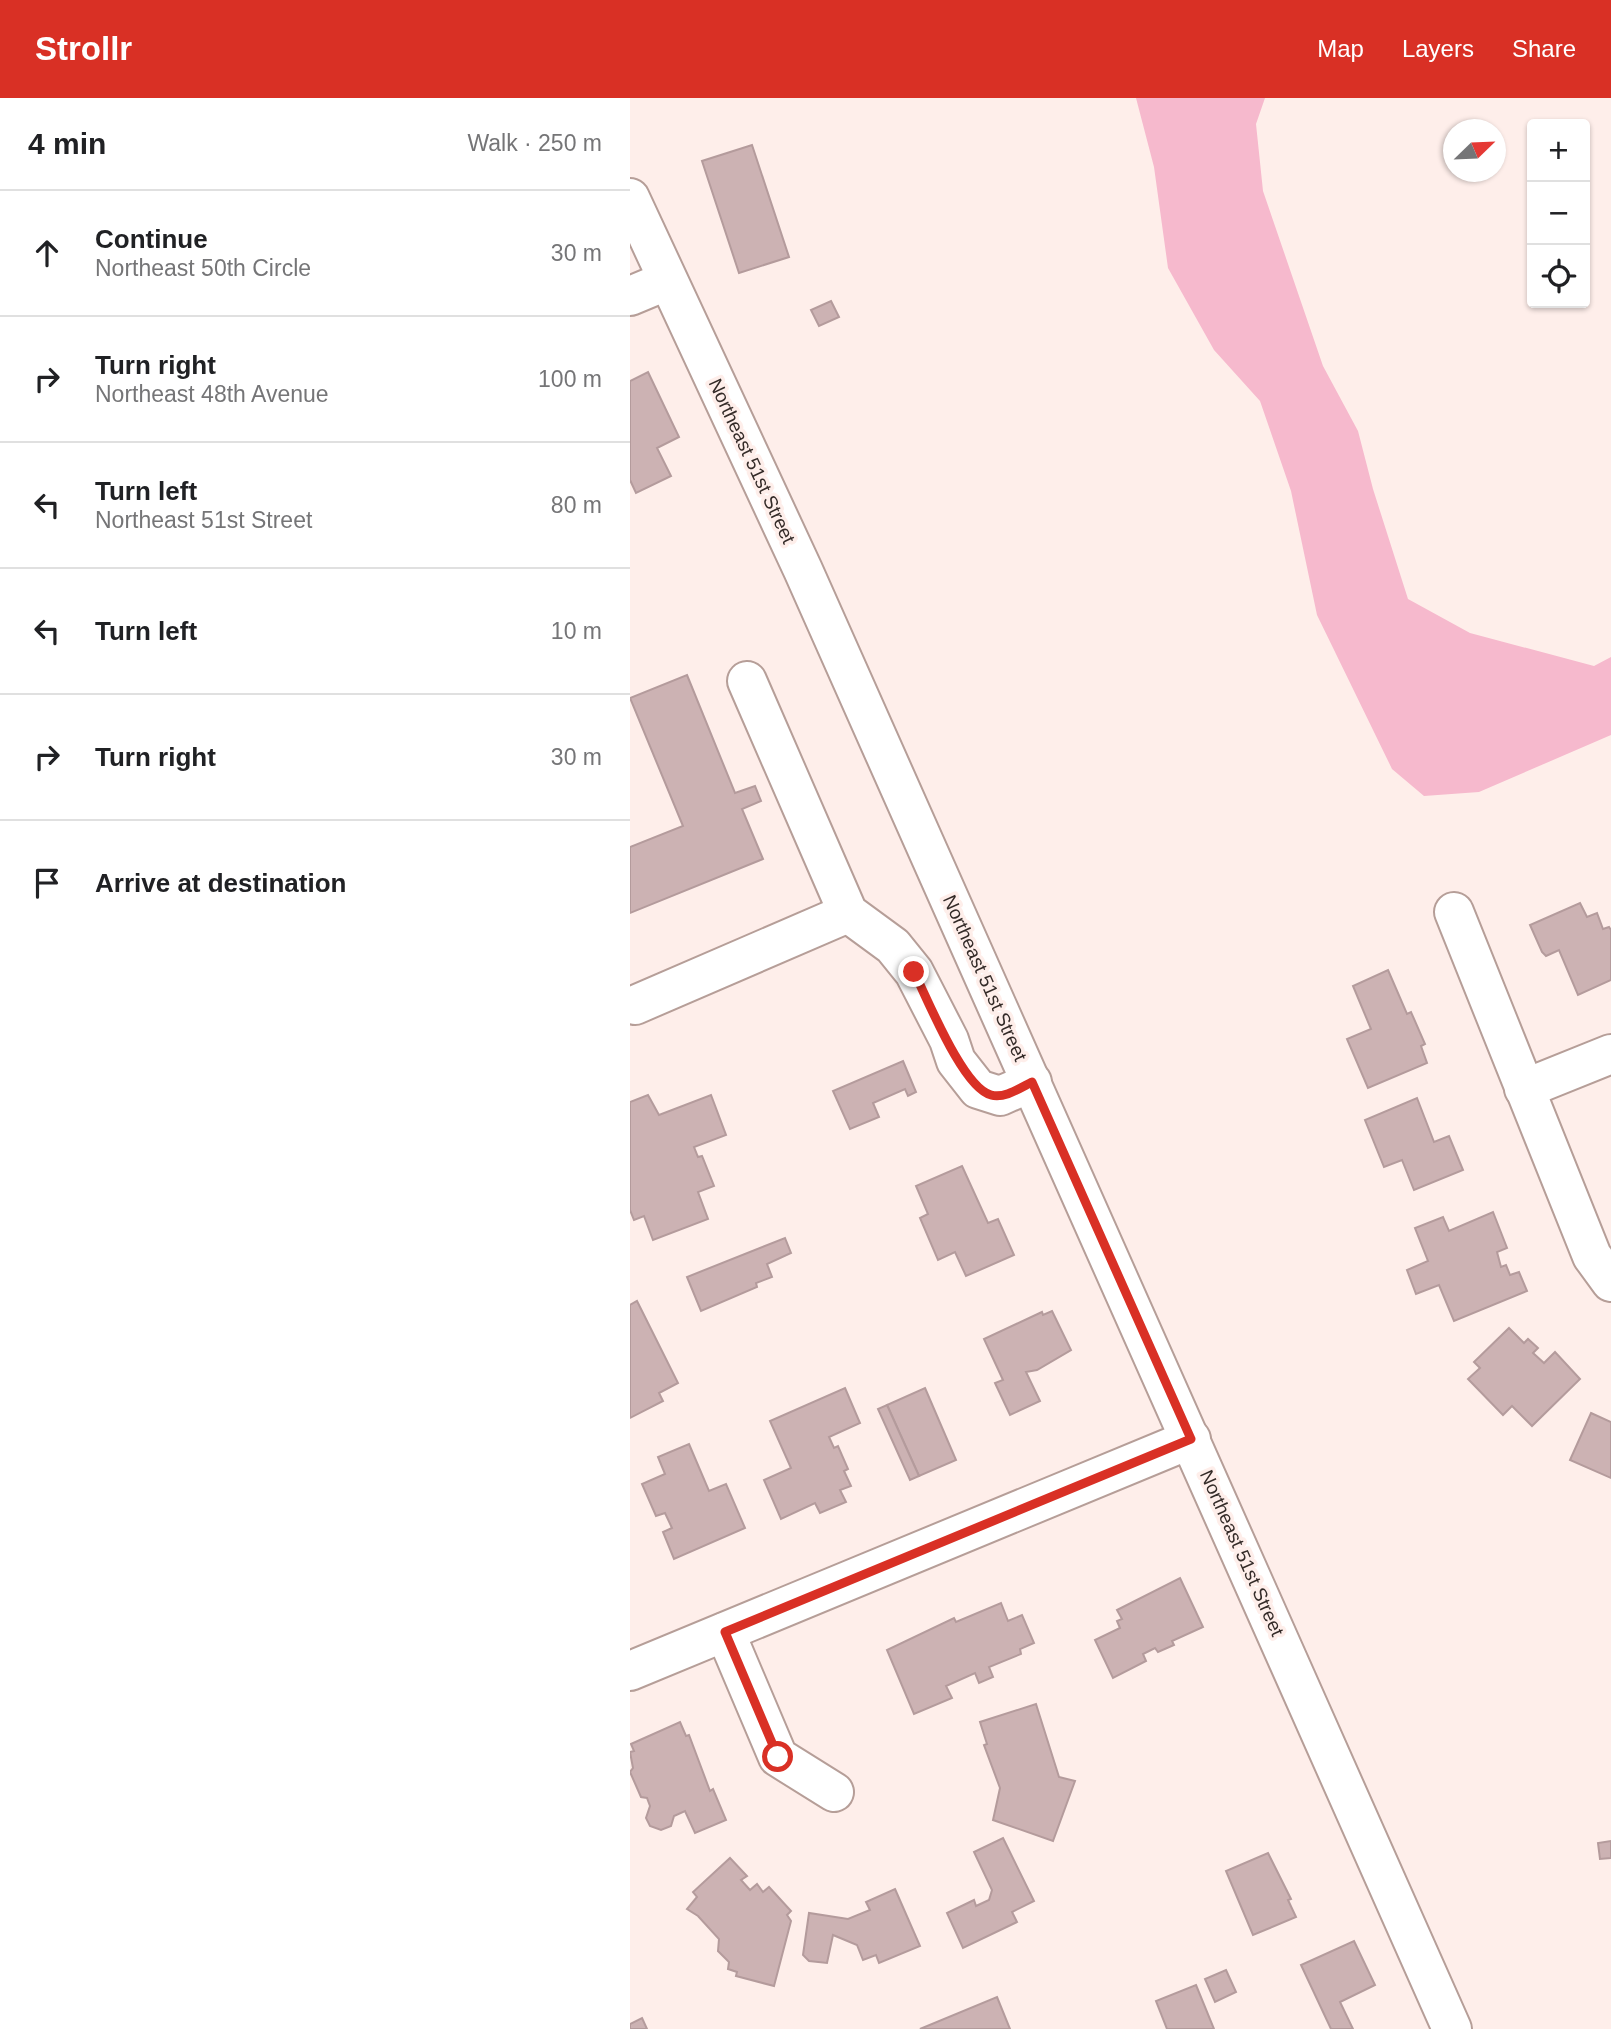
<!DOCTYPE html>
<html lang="en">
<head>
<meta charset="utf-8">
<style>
	:root { --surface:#fff; --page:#f6f6f6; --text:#202124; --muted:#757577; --line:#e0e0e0; --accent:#d93025 }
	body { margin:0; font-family:Arial,sans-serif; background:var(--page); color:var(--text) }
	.controls { position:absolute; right:21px; top:21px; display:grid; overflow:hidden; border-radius:7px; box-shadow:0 2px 5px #0004 }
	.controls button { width:63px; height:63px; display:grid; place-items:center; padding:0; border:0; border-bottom:2px solid var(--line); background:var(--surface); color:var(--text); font:35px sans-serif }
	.compass { position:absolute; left:813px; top:21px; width:63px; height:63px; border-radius:50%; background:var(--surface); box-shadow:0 2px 5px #0004; rotate:67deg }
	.stop { position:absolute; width:21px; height:21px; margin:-16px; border:5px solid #d93025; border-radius:50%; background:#fff }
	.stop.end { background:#d93025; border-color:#fff; box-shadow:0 2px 7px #0008 }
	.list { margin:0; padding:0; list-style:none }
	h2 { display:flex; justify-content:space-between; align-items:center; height:91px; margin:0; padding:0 28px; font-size:30px }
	h2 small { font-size:23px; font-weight:400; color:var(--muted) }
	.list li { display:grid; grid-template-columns:46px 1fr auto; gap:21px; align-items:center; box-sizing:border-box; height:126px; padding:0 28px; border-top:2px solid var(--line) }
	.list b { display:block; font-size:26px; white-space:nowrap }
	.list p { margin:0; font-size:23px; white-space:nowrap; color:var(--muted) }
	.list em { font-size:23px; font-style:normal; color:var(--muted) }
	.icon { flex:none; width:38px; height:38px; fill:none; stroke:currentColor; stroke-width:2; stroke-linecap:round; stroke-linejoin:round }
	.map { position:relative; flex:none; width:981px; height:1931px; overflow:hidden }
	header { display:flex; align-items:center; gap:42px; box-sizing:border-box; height:98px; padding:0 35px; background:var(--accent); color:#fff }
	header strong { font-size:33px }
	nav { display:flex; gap:38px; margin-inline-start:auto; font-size:24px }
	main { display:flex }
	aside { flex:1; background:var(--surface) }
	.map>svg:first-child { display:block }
</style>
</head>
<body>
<header>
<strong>Strollr</strong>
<nav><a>Map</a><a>Layers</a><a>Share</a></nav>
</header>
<main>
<aside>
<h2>4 min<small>Walk · 250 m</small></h2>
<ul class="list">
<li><svg class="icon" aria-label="ahead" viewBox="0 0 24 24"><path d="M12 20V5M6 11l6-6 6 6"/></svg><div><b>Continue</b><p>Northeast 50th Circle</p></div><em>30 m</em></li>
<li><svg class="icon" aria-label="right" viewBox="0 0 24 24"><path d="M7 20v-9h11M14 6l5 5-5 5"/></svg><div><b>Turn right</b><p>Northeast 48th Avenue</p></div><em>100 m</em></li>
<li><svg class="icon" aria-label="left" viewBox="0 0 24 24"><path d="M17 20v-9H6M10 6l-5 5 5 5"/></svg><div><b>Turn left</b><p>Northeast 51st Street</p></div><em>80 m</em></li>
<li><svg class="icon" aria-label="left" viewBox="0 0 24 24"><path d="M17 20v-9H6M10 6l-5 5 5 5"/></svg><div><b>Turn left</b></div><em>10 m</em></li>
<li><svg class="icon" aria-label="right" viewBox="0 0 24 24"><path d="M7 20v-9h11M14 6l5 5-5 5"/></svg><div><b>Turn right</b></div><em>30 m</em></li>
<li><svg class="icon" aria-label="arrive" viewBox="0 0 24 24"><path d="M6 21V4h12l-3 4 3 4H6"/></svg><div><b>Arrive at destination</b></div></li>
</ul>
</aside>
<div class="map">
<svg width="981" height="1931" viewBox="0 0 981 1931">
	<rect width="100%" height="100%" fill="#feeeea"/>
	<polygon fill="#f6b9cd" points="506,0 635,0 626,26 633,93 693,268 728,333 743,391 778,501 840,535 964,568 981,559 981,637 849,694 794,698 762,671 687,517 661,393 630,303 584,252 538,170 524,69"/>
	<g fill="#ccb2b3" stroke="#b49b9c" stroke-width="2">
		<polygon points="122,47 159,159 109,175 72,63"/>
		<polygon points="201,203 209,219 189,228 181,212"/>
		<polygon points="18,274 49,339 27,350 41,378 6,395 0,382 0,283"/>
		<polygon points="57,577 105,695 125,688 131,703 112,711 133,761 0,815 0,749 53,728 0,600"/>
		<polygon points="950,805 957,819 967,815 973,831 979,829 981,832 981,882 948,897 929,852 916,858 912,854 900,827"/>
		<polygon points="758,872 777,916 781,914 795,946 791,948 797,965 738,990 717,941 741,931 723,888"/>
		<polygon points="273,963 286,994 278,998 275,991 243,1005 249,1019 220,1031 203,993"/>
		<polygon points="18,997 29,1017 81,997 96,1037 64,1049 68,1059 72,1058 84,1088 68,1094 78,1121 23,1142 14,1118 4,1122 0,1112 0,1004"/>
		<polygon points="787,1000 804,1044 819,1038 833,1072 784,1092 772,1062 754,1069 735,1022"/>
		<polygon points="332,1068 358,1125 368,1121 384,1157 336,1178 325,1154 308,1162 290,1120 298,1116 286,1088"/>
		<polygon points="863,1114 877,1150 867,1154 871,1169 876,1167 880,1177 889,1174 897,1193 824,1223 809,1187 786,1196 777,1172 798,1163 785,1130 813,1119 819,1133"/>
		<polygon points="155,1140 161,1155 137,1166 142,1179 126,1185 127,1189 71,1213 57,1179"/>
		<polygon points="7,1203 48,1285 29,1295 33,1303 0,1320 0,1207"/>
		<polygon points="422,1213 441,1252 407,1272 396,1274 410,1303 380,1317 365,1285 373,1282 354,1241 412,1214 413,1217"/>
		<polygon points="879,1230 894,1245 898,1241 908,1250 903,1255 914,1265 925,1254 950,1281 902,1328 882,1308 873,1317 838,1281 850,1270 844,1264"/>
		<polygon points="215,1290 230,1325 199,1339 204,1350 208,1348 218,1371 214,1373 221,1388 210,1392 216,1404 190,1415 185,1405 151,1421 134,1382 161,1370 140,1323"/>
		<polygon points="295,1290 326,1362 289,1378 257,1307"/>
		<polygon points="257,1307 289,1378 280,1382 248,1311"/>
		<polygon points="961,1315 981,1324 981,1380 940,1362"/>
		<polygon points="59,1346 79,1393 96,1386 115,1430 44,1461 33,1434 42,1430 35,1415 26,1418 12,1386 35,1376 28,1359"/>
		<polygon points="550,1480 573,1529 542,1543 544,1547 528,1554 525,1550 513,1556 516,1563 483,1580 465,1542 490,1530 487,1523 492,1521 487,1512"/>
		<polygon points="371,1505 378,1523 392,1517 404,1545 390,1551 391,1556 359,1569 363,1579 349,1585 345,1575 316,1588 322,1600 284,1616 257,1552 324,1520 326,1524"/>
		<polygon points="406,1606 429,1679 445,1683 423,1743 363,1722 370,1690 354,1647 357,1646 350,1624"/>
		<polygon points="50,1624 56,1638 59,1637 80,1693 83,1691 96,1722 65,1735 55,1713 44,1718 41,1728 31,1732 20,1728 16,1720 20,1708 17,1700 11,1699 0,1674 3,1670 0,1654 4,1653 1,1646"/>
		<polygon points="373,1740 404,1803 382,1814 387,1824 333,1850 317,1815 344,1802 346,1808 359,1802 362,1792 344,1754"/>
		<polygon points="981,1743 981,1760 970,1761 968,1745"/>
		<polygon points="638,1755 661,1801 658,1802 666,1819 623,1837 596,1773"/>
		<polygon points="100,1760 117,1778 111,1782 120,1792 127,1786 133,1794 139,1789 161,1813 157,1817 161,1823 144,1888 106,1878 107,1874 98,1871 99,1864 88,1853 89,1841 68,1818 57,1811 67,1799 63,1794"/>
		<polygon points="265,1791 290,1848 249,1865 246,1857 233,1862 227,1847 203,1837 197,1865 179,1863 173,1857 179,1815 218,1821 240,1812 236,1804"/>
		<polygon points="724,1843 745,1887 710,1904 723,1931 701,1931 671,1867"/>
		<polygon points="596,1872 606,1894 585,1904 575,1881"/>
		<polygon points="566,1887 584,1931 537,1931 526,1903"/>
		<polygon points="367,1899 380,1931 290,1931"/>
		<polygon points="12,1920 17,1931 0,1931 0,1926"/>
	</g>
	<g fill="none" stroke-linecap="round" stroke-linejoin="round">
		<defs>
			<g id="minor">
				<polyline points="0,100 173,472 822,1931"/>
				<polyline points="0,198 36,183"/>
				<polyline points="117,583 218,815 263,848 284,874 319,942 326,963 348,991 370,998 402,984"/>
				<polyline points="824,814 962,1158 981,1184"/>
				<polyline points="5,907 218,815"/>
				<polyline points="894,991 981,956"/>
				<polyline points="95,1534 148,1659 204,1694"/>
				<polyline points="0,1573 561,1341"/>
			</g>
		</defs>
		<use href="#minor" stroke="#b69e98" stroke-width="42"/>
		<use href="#minor" stroke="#fff" stroke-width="38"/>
	</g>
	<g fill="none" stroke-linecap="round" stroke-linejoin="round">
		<path stroke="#d93025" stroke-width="9" d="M148,1659l-53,-125 466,-193 -159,-357c-12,6 -28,17 -41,13 -28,-7 -63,-95 -77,-123"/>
	</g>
	<g text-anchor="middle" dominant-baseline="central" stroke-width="7" stroke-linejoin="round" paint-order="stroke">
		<g font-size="19" fill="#342b28" stroke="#feeeea">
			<text transform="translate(122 363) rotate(65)">Northeast 51st Street</text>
			<text transform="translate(355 880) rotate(66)">Northeast 51st Street</text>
			<text transform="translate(612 1455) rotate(66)">Northeast 51st Street</text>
		</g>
	</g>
</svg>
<div class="controls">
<button>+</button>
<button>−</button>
<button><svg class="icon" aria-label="locate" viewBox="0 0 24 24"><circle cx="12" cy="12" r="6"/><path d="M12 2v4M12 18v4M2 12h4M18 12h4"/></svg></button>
</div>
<svg class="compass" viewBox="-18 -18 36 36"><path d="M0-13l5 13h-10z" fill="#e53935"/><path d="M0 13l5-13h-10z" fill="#757577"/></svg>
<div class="stop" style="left:148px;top:1659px"></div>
<div class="stop end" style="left:284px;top:874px"></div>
</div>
</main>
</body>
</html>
